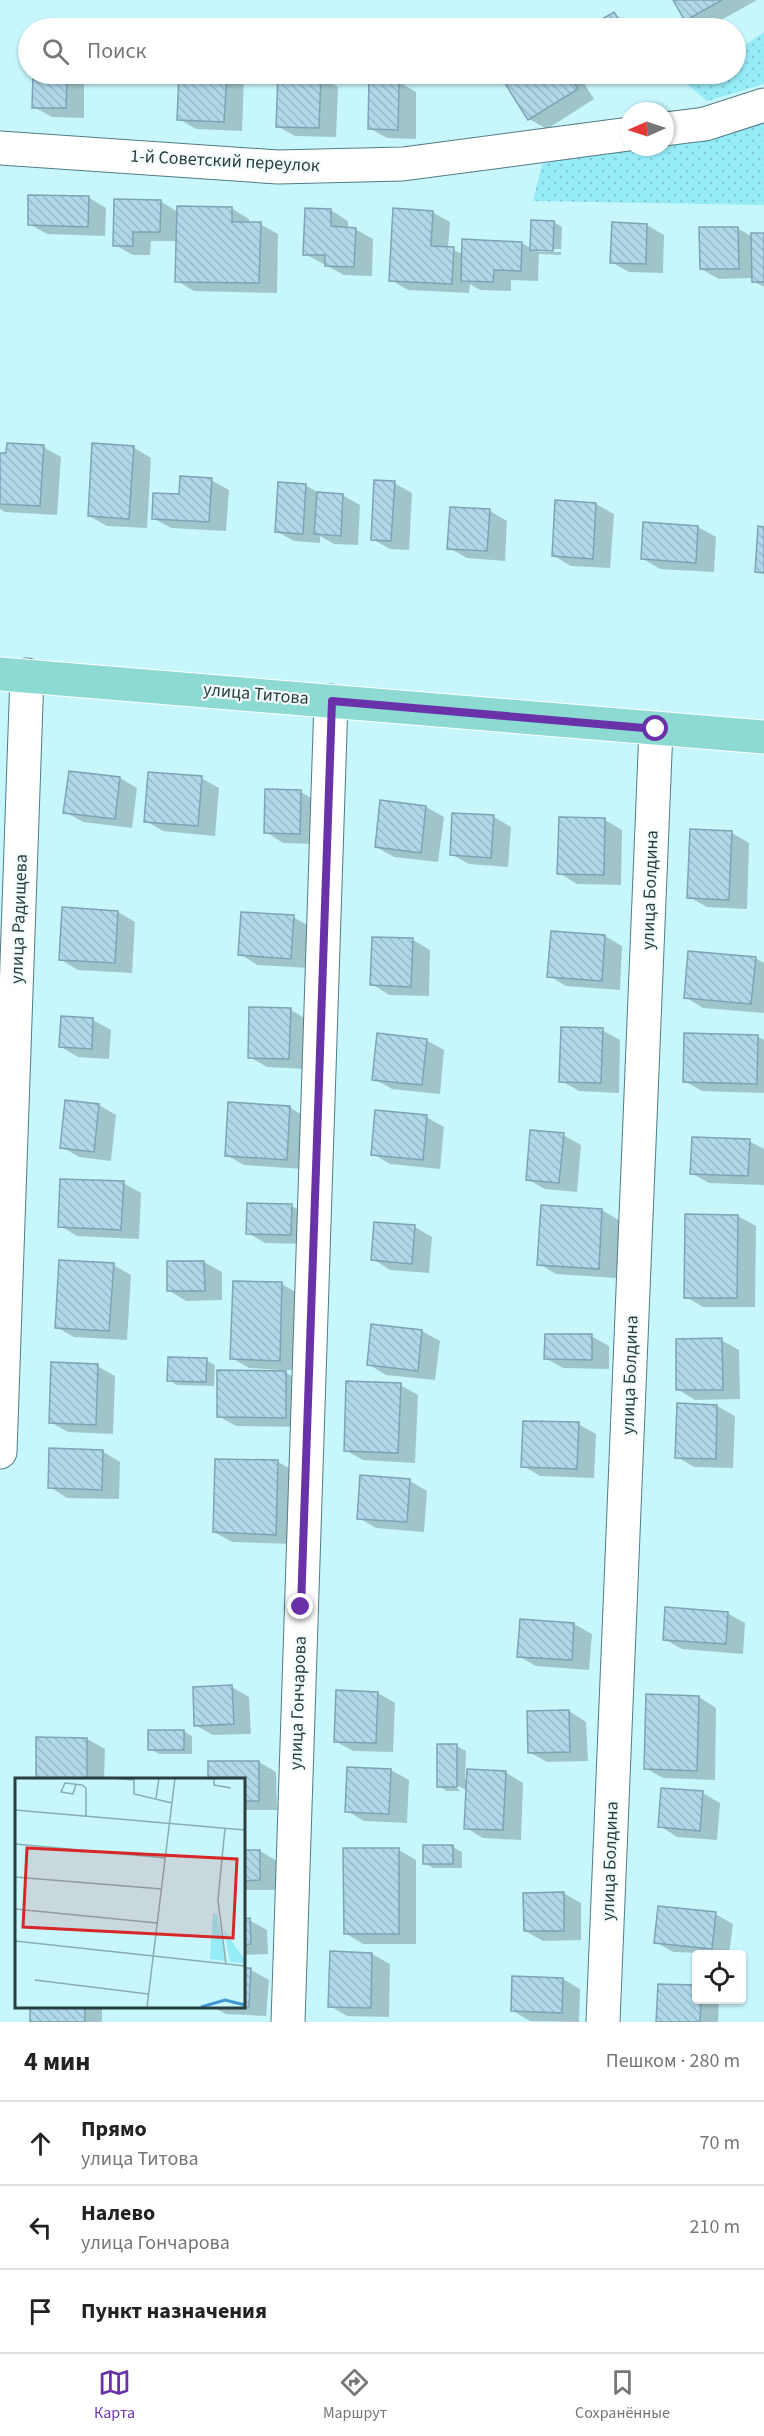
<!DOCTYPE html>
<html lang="ru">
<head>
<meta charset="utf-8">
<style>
	:root { --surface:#fff; --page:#f6f6f6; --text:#222; --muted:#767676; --line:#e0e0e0; --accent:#6a32a9 }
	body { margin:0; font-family:"Source Sans 3",sans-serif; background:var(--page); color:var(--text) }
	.controls { position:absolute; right:18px; bottom:18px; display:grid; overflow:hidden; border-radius:6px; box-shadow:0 2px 4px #0004 }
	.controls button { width:54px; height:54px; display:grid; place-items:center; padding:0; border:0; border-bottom:2px solid var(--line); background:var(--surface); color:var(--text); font:30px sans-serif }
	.compass { position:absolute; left:620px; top:102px; width:54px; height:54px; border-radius:50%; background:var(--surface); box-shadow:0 2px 4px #0004; rotate:267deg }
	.stop { position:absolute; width:18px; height:18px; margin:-14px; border:4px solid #6a32a9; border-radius:50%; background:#fff }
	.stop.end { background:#6a32a9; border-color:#fff; box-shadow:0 2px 6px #0008 }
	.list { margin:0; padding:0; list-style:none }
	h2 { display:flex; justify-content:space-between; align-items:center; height:78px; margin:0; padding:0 24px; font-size:26px }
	h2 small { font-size:20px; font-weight:400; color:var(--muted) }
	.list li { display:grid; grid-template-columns:39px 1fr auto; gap:18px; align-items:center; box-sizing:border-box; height:84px; padding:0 24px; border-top:2px solid var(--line) }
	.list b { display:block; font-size:22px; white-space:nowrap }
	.list p { margin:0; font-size:20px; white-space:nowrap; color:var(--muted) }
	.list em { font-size:20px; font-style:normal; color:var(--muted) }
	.icon { flex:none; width:33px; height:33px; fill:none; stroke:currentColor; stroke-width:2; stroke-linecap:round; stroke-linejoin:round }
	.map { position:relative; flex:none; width:764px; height:2022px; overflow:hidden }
	.search { position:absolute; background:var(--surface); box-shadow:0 2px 4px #0004; left:18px; right:18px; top:18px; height:66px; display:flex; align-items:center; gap:15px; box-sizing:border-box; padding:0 21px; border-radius:33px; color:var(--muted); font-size:22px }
	.sheet { height:330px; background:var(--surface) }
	nav { display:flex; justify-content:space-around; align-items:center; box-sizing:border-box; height:84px; border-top:2px solid var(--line); background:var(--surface); font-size:16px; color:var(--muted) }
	nav a { display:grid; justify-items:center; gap:3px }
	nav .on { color:var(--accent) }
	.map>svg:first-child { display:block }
</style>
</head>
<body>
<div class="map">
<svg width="764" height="2022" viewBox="0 0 764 2022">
	<defs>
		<pattern id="grass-dots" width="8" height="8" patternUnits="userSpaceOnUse" patternTransform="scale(1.5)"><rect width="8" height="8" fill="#95ebf6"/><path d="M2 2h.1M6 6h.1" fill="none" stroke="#81cad4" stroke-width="1.8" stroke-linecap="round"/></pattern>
		<pattern id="building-back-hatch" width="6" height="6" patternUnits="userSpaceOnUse" patternTransform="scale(1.5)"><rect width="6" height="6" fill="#afd8e9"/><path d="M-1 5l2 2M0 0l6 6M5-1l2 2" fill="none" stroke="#97bac9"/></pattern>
	</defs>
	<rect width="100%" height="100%" fill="#c7f7fd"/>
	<g fill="url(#grass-dots)">
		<polygon points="764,32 764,84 707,101 687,84 702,74 736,74 736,51"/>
		<polygon points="764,110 764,205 533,201 542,164 629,143 629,147 665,147 665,134"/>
	</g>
	<g fill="#0003" fill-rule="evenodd">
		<polygon points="675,0 757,0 707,28 701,28 686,20"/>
		<polygon points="614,14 631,24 634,28 590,28"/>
		<polygon points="535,21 547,28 523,28"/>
		<polygon points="35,74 84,74 84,118 52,117 34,107"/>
		<polygon points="181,74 240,74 244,76 242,131 196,129 179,119"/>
		<polygon points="501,74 578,74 594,99 547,129 529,119"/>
		<polygon points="607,74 628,74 618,80"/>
		<polygon points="320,77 338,87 336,137 295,136 277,126"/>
		<polygon points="399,82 416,92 416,139 387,138 369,128"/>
		<polygon points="88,197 106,208 105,236 47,234 29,224"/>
		<polygon points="160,201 178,212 231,208 249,219 249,224 260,224 278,234 277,293 194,291 177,281 178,241 151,241 150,255 133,255 115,245"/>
		<polygon points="331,210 348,221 348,229 355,229 373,239 372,276 344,275 305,254"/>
		<path d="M432,212l18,10 -2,26 15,6 59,-11 10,6 22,-27 8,5 -1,28 -22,-1 -1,27 -27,-1v11l-31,-1 -10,-6 -1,9 -61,-3 -17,-10zM538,249h23v3h-23z"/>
		<polygon points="647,225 664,235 663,273 629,272 611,262"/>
		<polygon points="737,228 753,237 764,235 764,287 753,281 753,278 719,279 701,269"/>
		<polygon points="43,447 61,457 57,515 5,512 0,509 0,455 8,455"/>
		<polygon points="133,447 151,458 147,528 107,526 89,516"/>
		<polygon points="211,480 229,490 226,531 171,528 153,518 180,496"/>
		<polygon points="394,483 412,493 409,550 390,549 372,539"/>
		<polygon points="305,485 321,494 342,495 360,505 358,545 334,544 320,536 320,543 294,541 276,531"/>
		<polygon points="557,502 596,504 614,514 610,568 571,566 554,556"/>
		<polygon points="490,511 507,521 505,561 467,558 449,548"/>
		<polygon points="645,524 698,527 716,537 714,572 660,569 642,558"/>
		<polygon points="120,778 137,788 132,828 83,822 65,812"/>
		<polygon points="201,778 219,788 215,836 163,831 146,821"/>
		<polygon points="301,792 318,802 317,844 283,843 266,832"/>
		<polygon points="381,802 426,807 444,817 438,862 394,857 376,847"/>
		<polygon points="494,817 511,827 508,867 469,864 451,854"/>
		<polygon points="605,820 622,830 621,885 577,884 559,873"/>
		<polygon points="732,833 749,843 747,909 707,907 689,897"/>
		<polygon points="118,912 135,922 132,973 78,970 60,959"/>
		<polygon points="293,917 311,927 308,968 257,965 240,954"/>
		<polygon points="605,936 622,946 620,990 566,986 549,976"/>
		<polygon points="413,940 430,950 429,996 389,995 372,984"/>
		<polygon points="755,958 764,963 764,1013 703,1008 685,997"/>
		<polygon points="291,1010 308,1020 307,1069 267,1067 249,1057"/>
		<polygon points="62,1018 93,1020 111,1030 109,1059 78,1057 61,1047"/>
		<polygon points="602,1030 620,1040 619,1093 579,1091 561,1081"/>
		<polygon points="757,1036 764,1040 764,1093 702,1091 684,1081"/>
		<polygon points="426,1040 444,1050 440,1094 392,1089 374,1079"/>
		<polygon points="67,1102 99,1105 116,1115 111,1161 79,1157 62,1147"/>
		<polygon points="289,1107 307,1118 304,1169 244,1165 226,1155"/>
		<polygon points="426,1117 444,1127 440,1169 390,1164 373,1154"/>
		<polygon points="563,1135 581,1145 577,1192 545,1189 527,1179"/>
		<polygon points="749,1141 764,1149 764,1185 709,1183 691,1173"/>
		<polygon points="123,1183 141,1193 139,1239 77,1236 60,1226"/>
		<polygon points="292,1206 309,1216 308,1244 265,1243 248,1233"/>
		<polygon points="542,1207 602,1210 620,1221 616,1278 556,1274 539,1264"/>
		<polygon points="687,1215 738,1216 756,1226 755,1307 703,1307 686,1297"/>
		<polygon points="415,1227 432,1237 429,1273 390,1270 373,1259"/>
		<polygon points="168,1262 204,1262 222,1272 222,1300 186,1301 168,1290"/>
		<polygon points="113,1265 131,1275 127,1340 74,1337 56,1327"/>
		<polygon points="282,1284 299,1294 297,1370 281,1370 304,1383 303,1427 236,1426 218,1416 279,1372 279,1370 249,1368 232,1358"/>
		<polygon points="373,1325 422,1331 440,1341 435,1380 386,1375 368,1364"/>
		<polygon points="591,1336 609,1346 609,1369 563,1368 545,1358"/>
		<polygon points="721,1340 739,1350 740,1399 695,1400 677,1389"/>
		<polygon points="206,1360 215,1365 214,1386 177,1385 169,1380"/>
		<polygon points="97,1366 115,1376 113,1434 68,1432 50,1422"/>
		<polygon points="400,1385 418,1395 415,1463 363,1460 345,1450"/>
		<polygon points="678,1405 717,1406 735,1416 733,1468 694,1467 677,1457"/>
		<polygon points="578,1424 596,1434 594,1478 540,1476 523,1466"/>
		<polygon points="102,1451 120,1462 119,1499 67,1498 50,1487"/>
		<polygon points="278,1462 296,1472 294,1544 232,1542 214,1532"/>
		<polygon points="410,1481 427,1491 424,1532 376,1528 359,1518"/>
		<polygon points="727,1613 745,1623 743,1654 682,1649 664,1639"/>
		<polygon points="521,1620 574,1624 592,1634 589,1670 536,1666 518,1656"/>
		<polygon points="232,1687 249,1697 251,1734 213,1735 195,1725"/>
		<polygon points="378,1693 395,1703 393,1752 353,1751 335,1741"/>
		<polygon points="699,1697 716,1708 715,1780 663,1778 645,1768"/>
		<polygon points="569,1711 586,1722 588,1761 547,1762 529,1752"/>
		<polygon points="183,1731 192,1736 192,1754 159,1754 150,1749"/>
		<polygon points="87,1739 105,1749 104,1779 37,1779"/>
		<polygon points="439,1746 457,1746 466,1751 465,1779 505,1772 523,1783 521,1840 483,1838 466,1828 468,1791 451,1782 450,1784 461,1791 447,1791 438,1786"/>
		<polygon points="259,1762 276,1772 277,1810 243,1810 243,1779 209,1779"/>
		<polygon points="348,1768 391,1770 409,1780 407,1823 364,1821 347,1811"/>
		<polygon points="703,1793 720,1803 717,1840 677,1837 660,1826"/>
		<polygon points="425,1847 453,1847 462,1852 462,1868 433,1868 425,1863"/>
		<polygon points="399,1850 416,1860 416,1944 363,1944 345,1933"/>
		<polygon points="243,1851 260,1851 277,1861 277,1890 243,1890"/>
		<polygon points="563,1893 581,1903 581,1940 543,1941 525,1931"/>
		<polygon points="715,1914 733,1924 729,1954 673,1952 656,1942"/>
		<polygon points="243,1920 249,1920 267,1930 268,1954 243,1955"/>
		<polygon points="331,1953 372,1954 390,1964 389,2017 347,2016 330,2006"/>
		<polygon points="243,1969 251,1970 269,1980 266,2016 226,2014 211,2006 243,2006"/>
		<polygon points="563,1979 580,1989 579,2022 530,2021 513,2011"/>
		<polygon points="659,1985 696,1986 696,2000 719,2000 718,2022 659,2022"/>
		<polygon points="32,2006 97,2006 102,2009 102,2022 32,2022"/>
	</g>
	<g fill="url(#building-back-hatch)" stroke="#7da4b4" stroke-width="1.5">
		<polygon points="673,0 722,0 685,21"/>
		<polygon points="614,12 624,28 587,28"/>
		<polygon points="535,19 540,28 520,28"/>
		<polygon points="33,74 67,74 66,108 32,108"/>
		<polygon points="179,74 227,74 224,122 177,120"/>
		<polygon points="278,74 321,75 319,128 276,127"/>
		<polygon points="499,74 568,74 578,89 528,120"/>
		<polygon points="369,79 399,80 398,130 368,129"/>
		<polygon points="28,195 89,196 88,227 28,225"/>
		<polygon points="114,199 161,200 160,232 133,232 133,246 113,246"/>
		<polygon points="177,206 232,207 232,222 261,222 259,283 175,282"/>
		<polygon points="305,208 331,209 331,226 356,228 354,267 325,266 325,255 303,255"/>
		<polygon points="393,208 433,211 431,246 454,247 452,284 389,281"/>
		<polygon points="531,220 554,221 553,251 530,250"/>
		<polygon points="612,222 647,224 646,264 610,263"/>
		<polygon points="699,227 738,227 739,269 700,269"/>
		<polygon points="751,233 764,233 764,282 752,282"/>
		<polygon points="462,239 522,242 521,271 494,270 493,282 461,281"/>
		<polygon points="7,443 44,445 40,506 0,504 0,453 6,453"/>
		<polygon points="92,443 134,446 129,519 88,516"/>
		<polygon points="180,476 212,478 209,522 152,519 153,493 179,494"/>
		<polygon points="374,480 395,481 391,541 371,540"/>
		<polygon points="278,482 306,484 303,534 275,532"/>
		<polygon points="317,492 343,494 341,536 314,534"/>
		<polygon points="555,500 596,503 593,559 552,556"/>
		<polygon points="450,507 490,509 487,551 447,549"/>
		<polygon points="643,522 698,526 696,563 641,559"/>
		<polygon points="758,526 764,527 764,573 755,572"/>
		<polygon points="69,771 120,777 115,819 63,813"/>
		<polygon points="148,772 202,776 198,826 144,822"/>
		<polygon points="265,789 301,790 300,834 264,833"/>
		<polygon points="380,800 426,806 421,853 375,847"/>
		<polygon points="452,813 494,815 491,858 450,855"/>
		<polygon points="559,817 605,818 604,875 557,874"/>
		<polygon points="690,829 732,831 729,900 687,898"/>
		<polygon points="62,907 118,911 115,963 59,960"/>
		<polygon points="241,912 294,915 291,959 238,955"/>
		<polygon points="551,931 605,935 602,981 547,977"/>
		<polygon points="372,937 413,938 411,987 370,985"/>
		<polygon points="688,951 756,957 751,1004 684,998"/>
		<polygon points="249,1007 291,1008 289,1059 248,1058"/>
		<polygon points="61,1016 93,1018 92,1049 59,1047"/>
		<polygon points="561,1027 603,1028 601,1083 559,1082"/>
		<polygon points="377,1033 427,1039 422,1085 372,1080"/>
		<polygon points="684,1033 758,1035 757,1084 683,1082"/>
		<polygon points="65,1100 99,1104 94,1152 60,1148"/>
		<polygon points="228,1102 290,1106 287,1160 225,1156"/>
		<polygon points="375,1110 427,1115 423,1160 371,1155"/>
		<polygon points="530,1130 564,1133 559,1183 526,1180"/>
		<polygon points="692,1137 750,1139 748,1176 690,1174"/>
		<polygon points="60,1179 124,1181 121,1230 58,1227"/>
		<polygon points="247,1203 292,1204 291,1235 246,1234"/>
		<polygon points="541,1205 602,1209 599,1269 537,1265"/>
		<polygon points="685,1214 738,1215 737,1298 684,1298"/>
		<polygon points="374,1222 415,1225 412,1264 371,1260"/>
		<polygon points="59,1260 114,1263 109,1331 55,1328"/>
		<polygon points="167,1261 204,1261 205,1291 167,1291"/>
		<polygon points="233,1281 282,1282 280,1361 230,1359"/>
		<polygon points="371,1324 422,1330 418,1371 367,1365"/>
		<polygon points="545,1334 592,1334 592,1360 544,1359"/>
		<polygon points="722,1338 723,1390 676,1390 676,1339"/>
		<polygon points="168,1357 207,1358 206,1382 167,1381"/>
		<polygon points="51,1362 98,1364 96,1425 49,1423"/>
		<polygon points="217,1370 286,1371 286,1418 217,1417"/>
		<polygon points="346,1381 401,1383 398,1453 344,1451"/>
		<polygon points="677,1403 717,1405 716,1459 675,1458"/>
		<polygon points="523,1421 579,1422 577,1469 521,1467"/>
		<polygon points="49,1448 103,1450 102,1490 48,1488"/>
		<polygon points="215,1459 278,1460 276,1535 213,1532"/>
		<polygon points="360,1475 410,1479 407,1522 357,1519"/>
		<polygon points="665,1607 728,1612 726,1644 663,1640"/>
		<polygon points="520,1619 574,1623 572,1660 517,1657"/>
		<polygon points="232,1685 234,1724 194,1726 193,1687"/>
		<polygon points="336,1690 378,1692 376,1743 334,1742"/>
		<polygon points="646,1694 699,1696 697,1771 644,1769"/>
		<polygon points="569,1710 570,1752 528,1753 527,1711"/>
		<rect x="148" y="1730" width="36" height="20"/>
		<polygon points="36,1737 87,1738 87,1779 36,1779"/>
		<rect x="437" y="1744" width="20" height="43"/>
		<polygon points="208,1761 259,1761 259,1801 243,1801 243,1779 208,1779"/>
		<polygon points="347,1767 391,1769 389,1814 345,1812"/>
		<polygon points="467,1769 506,1771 503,1830 464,1829"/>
		<polygon points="661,1788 703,1791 700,1831 658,1827"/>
		<rect x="423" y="1845" width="30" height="19"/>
		<polygon points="343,1848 399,1848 399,1934 344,1934"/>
		<polygon points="243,1850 260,1850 260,1880 243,1881"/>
		<polygon points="564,1892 564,1931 524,1931 523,1893"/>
		<polygon points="658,1906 716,1912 712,1949 654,1943"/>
		<polygon points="250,1918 251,1944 243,1945 243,1919"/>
		<polygon points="330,1951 372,1953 371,2008 328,2007"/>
		<polygon points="243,1968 251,1968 249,2007 219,2006 243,2006"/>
		<polygon points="512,1976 563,1978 562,2013 511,2011"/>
		<polygon points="658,1984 696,1985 696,2000 701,2000 700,2022 656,2022"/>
		<rect x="30" y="2006" width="55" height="16"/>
	</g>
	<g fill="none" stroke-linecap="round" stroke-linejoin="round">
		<defs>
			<g id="minor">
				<polyline points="665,129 705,124 764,105"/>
				<polyline points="0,148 278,167 403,164 629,134"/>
				<polyline points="0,1452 27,675"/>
				<polyline points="288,2022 331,701"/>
				<polyline points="603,2022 656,729"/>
			</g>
			<polyline id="major" points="0,674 764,737"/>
		</defs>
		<use href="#minor" stroke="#507c82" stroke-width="35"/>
		<use href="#major" stroke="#fff" stroke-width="35"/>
		<use href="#minor" stroke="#fff" stroke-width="33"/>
		<use href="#major" stroke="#8ddad3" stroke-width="33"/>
	</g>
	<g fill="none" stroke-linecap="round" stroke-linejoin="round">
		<polyline stroke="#6a32a9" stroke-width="8" points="301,1607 332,701 656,729"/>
	</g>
	<g text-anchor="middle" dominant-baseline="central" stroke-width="4.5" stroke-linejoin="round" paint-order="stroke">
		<g font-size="18" fill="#2a3d3f" stroke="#f3fcfd">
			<text transform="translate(225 161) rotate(3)">1-й Советский переулок</text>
			<text transform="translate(256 694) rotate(5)">улица Титова</text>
			<text transform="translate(650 890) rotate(-88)">улица Болдина</text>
			<text transform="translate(19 919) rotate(-88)">улица Радищева</text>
			<text transform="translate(630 1375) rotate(-88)">улица Болдина</text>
			<text transform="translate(298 1703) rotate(-88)">улица Гончарова</text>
			<text transform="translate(610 1861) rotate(-88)">улица Болдина</text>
		</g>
	</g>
	<g transform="translate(15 1778)">
		<rect width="230" height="230" fill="#c7f7fd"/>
		<path d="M198,135l4,1 9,47 -16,-2zM209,152l20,29v4l-14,-1z" fill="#95ebf6"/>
		<path fill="none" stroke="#4396d4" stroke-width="3" d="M186,229l24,-7 20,5"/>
		<path fill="none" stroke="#88adb1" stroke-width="1.5" d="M96,0l23,2v14l38,9M199,0v7l17,3M61,6l-3,10 -12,-2 4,-9 17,2 4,3v28M141,20l3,-20M0,32l230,20M210,50l-7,72 8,64M0,66l151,14M0,99l147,12M0,131l142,14M0,163l230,25M20,202l113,14M132,229l28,-229"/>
		<path fill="#d62828" fill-opacity="0.15" stroke="#d62828" stroke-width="3" d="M12,70l210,11 -4,79 -210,-11z"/>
		<rect width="230" height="230" fill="none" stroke="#2a3d3f" stroke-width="3"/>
	</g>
</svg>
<div class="controls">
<button><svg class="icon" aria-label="locate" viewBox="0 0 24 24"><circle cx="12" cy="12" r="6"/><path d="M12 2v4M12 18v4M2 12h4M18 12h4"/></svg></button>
</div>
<svg class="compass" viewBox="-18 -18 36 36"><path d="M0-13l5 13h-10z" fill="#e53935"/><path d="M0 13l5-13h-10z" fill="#767676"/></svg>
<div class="stop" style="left:656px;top:729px"></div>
<div class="stop end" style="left:301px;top:1607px"></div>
<div class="search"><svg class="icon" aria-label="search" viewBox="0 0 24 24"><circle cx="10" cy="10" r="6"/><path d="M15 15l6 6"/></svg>Поиск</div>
</div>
<section class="sheet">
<h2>4 мин<small>Пешком · 280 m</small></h2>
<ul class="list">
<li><svg class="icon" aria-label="ahead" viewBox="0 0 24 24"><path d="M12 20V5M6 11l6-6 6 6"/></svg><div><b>Прямо</b><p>улица Титова</p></div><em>70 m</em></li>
<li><svg class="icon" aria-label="left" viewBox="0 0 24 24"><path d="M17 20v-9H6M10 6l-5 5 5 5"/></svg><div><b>Налево</b><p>улица Гончарова</p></div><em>210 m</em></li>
<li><svg class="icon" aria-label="arrive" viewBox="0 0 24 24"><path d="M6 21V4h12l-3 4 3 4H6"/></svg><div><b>Пункт назначения</b></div></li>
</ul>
</section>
<nav>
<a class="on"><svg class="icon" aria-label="map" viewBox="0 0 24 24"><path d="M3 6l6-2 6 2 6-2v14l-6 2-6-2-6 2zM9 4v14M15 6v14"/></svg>Карта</a>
<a><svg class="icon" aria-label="directions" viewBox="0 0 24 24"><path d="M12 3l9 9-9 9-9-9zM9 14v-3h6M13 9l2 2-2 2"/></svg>Маршрут</a>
<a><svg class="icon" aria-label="saved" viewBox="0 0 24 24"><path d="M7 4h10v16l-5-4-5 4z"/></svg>Сохранённые</a>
</nav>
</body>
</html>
